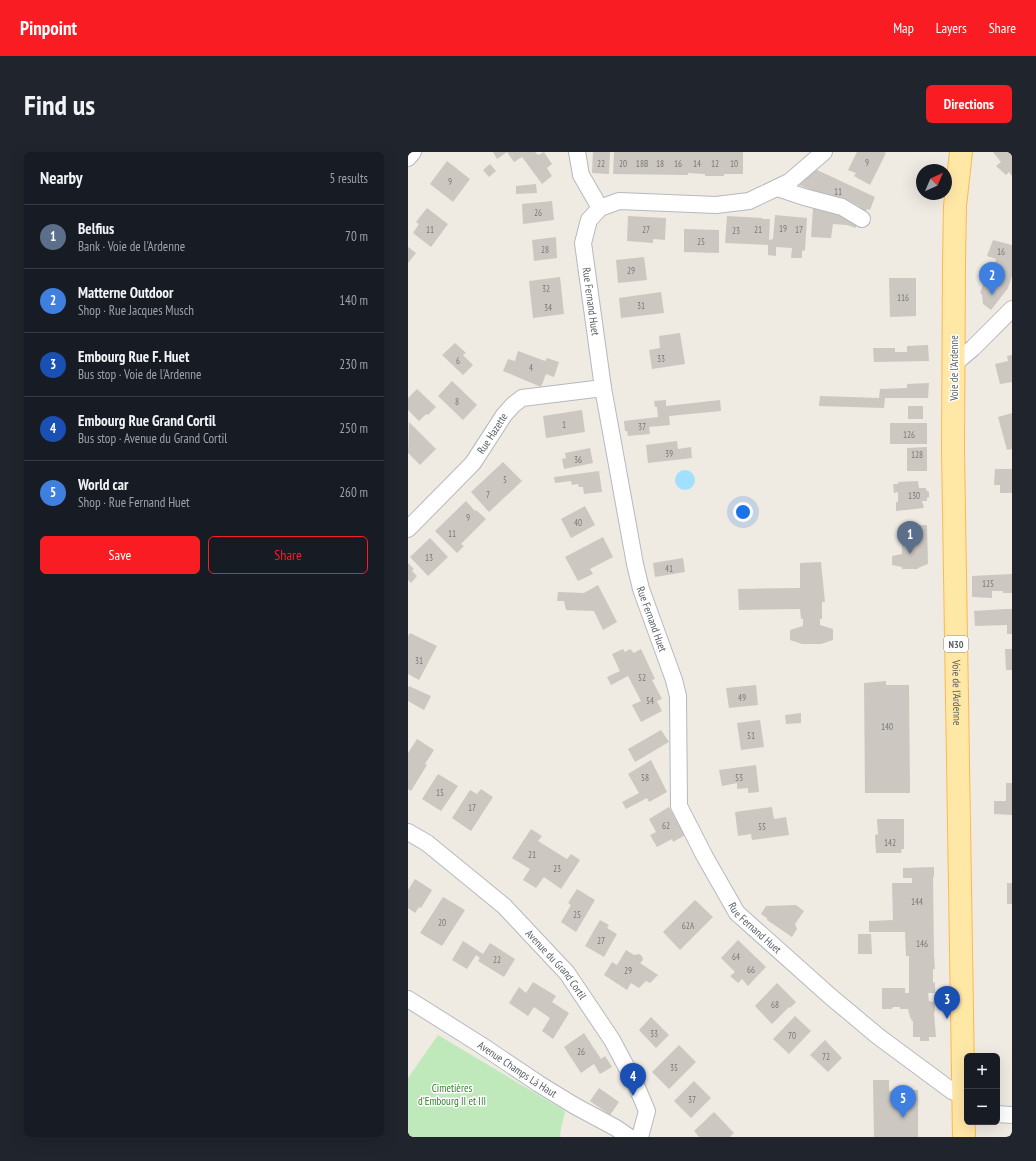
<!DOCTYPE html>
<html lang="en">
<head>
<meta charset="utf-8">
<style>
	:root { --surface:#171b24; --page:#20242c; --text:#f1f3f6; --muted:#9ea1a6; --line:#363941; --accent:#fa1c23 }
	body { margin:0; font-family:"PT Sans Narrow",sans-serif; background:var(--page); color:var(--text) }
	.controls { position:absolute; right:12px; bottom:12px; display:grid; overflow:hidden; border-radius:6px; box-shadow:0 4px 16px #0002 }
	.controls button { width:36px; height:36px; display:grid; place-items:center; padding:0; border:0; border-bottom:1px solid var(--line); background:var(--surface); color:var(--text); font:20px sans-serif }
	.compass { position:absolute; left:508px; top:12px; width:36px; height:36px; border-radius:50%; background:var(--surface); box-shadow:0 4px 16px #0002; rotate:44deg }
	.you { position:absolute; left:335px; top:360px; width:14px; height:14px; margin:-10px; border:3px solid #fff; border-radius:50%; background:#1a73e8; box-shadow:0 0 0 6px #1a73e833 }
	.badge { display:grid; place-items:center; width:26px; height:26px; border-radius:50%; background:var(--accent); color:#fff; font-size:13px; font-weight:700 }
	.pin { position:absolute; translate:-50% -33px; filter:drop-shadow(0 1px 2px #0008) }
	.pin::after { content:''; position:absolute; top:21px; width:14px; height:12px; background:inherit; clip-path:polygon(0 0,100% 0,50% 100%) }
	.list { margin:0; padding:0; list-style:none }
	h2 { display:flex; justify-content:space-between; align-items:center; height:52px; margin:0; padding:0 16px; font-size:17px }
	h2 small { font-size:13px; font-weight:400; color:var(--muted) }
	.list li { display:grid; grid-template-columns:26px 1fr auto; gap:12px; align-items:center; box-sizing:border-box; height:64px; padding:0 16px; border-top:1px solid var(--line) }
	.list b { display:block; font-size:15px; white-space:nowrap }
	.list p { margin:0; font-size:13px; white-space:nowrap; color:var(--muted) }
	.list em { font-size:13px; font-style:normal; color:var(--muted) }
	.actions { display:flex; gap:8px; padding:12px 16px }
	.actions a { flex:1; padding:9px 0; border:1px solid var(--accent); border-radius:6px; text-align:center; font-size:14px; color:var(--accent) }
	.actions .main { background:var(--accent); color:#fff }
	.map { position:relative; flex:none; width:604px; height:985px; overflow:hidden; border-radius:6px }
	header { display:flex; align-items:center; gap:24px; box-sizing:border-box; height:56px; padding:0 20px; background:var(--accent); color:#fff }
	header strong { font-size:19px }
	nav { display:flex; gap:22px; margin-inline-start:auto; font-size:14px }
	.intro { display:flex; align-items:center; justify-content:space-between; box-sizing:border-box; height:96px; padding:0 24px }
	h1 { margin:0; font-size:28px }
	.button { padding:10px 18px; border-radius:6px; background:var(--accent); color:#fff; font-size:14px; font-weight:700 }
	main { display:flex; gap:24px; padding:0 24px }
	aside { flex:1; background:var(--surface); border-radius:6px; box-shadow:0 4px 16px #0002 }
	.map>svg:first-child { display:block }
</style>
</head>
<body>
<header>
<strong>Pinpoint</strong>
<nav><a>Map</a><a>Layers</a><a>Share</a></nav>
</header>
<div class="intro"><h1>Find us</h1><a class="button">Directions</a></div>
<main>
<aside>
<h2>Nearby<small>5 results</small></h2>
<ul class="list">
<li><span class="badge" style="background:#5c6f8a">1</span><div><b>Belfius</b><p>Bank · Voie de l'Ardenne</p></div><em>70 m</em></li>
<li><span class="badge" style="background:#3f7fe0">2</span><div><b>Matterne Outdoor</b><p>Shop · Rue Jacques Musch</p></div><em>140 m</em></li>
<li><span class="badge" style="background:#1a4fb4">3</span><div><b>Embourg Rue F. Huet</b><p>Bus stop · Voie de l'Ardenne</p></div><em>230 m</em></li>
<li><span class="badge" style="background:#1a4fb4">4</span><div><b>Embourg Rue Grand Cortil</b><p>Bus stop · Avenue du Grand Cortil</p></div><em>250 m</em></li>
<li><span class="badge" style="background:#3f7fe0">5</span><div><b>World car</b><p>Shop · Rue Fernand Huet</p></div><em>260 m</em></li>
</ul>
<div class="actions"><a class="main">Save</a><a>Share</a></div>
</aside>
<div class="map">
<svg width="604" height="985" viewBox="0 0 604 985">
	<rect width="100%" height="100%" fill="#efeae2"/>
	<polygon fill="#c0e9bb" points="30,883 157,959 152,982 153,985 0,985 0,926"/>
	<circle fill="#a1e0ff" cx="277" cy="328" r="10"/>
	<g fill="#ccc7c1">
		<polygon points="85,0 99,0 89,7"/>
		<polygon points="99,0 127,0 130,3 136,0 144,12 139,16 144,24 134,32 114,5 106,10"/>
		<polygon points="185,0 202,0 201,22 184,21"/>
		<polygon points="206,0 335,0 335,22 316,22 316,24 297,24 297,22 280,21 280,23 205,22"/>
		<polygon points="449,0 476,0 478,1 462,33 446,24 448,21 440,18"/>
		<polygon points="585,0 604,0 604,24 601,20 598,23 588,14 593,10"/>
		<polygon points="39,9 62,27 45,50 22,32"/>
		<polygon points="82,12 88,19 81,25 75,18"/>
		<polygon points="407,17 467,45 462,58 459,57 457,62 449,59 451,54 433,45 431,49 391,33"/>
		<polygon points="128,32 129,41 108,42 108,34"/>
		<polygon points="144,49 146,68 115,72 114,52"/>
		<polygon points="19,56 40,72 23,95 5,81 11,72 8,70"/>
		<polygon points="405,56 430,59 448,66 448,76 439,73 425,72 423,86 403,85"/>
		<polygon points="367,63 399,66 397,98 394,99 394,106 383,106 384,96 368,95 368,104 360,103 360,93 317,91 319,64 354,66 355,67 362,67 361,88 365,87"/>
		<polygon points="220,64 258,66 257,88 245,87 245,91 219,89"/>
		<polygon points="276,77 311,78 311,101 276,100"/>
		<polygon points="148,85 149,106 126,109 124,88"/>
		<polygon points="585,88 604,93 604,124 600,136 583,158 575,152 574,142 572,141 584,110 587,111 588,107 579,104"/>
		<polygon points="0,95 8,101 0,111"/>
		<polygon points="236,105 239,128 210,131 208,108"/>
		<polygon points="152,125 156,162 125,166 121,129"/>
		<polygon points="481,126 508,126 508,164 482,165"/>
		<polygon points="253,140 256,161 213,166 211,146"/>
		<polygon points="272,181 277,212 244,217 241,198 252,196 251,184"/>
		<polygon points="47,191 58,201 55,203 65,213 55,223 34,203"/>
		<polygon points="520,193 521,209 466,210 465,196 487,196 487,200 499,200 499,194"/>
		<polygon points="110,199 137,209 139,206 151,210 146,225 138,222 133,235 95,219 100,207 107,209"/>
		<polygon points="604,203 604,230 592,232 587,212 600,209 599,204"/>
		<polygon points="44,229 69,253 55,268 30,244"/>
		<polygon points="521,231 520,246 477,246 476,256 411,254 412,244 471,246 472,237 499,236 499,232"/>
		<polygon points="9,237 28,255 20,263 18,262 11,269 0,258 0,246"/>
		<polygon points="258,248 258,254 312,248 313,259 261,264 262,273 241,275 242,282 220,284 219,279 217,279 216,269 250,265 249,255 247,255 246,249"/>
		<rect x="500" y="254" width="15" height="13"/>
		<polygon points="174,258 177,280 138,286 135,264"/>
		<polygon points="604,261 604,297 599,298 590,265"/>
		<polygon points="1,270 28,297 12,313 0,301"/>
		<rect x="482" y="271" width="37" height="21"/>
		<polygon points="269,289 270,297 283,295 284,306 240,311 238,293"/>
		<polygon points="519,295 519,319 499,319 499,296"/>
		<polygon points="182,296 185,311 156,317 154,307 158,306 157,301"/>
		<polygon points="95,310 114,329 81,360 63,340"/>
		<polygon points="587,317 604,317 604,341 592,341 592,333 586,333"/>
		<polygon points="191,319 194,340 176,342 175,335 171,335 170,332 164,333 163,329 147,331 146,325"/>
		<polygon points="510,329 511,336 518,336 518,338 521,340 521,345 519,346 519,349 514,349 516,356 488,359 488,350 490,350 490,340 486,341 485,332 490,332 490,330"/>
		<polygon points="58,349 67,359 68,358 78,367 53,392 56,394 49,401 27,379"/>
		<polygon points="177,354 187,373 163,386 153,367"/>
		<polygon points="493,373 519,373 520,412 510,416 510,417 494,417 494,415 484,413 484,404 494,402"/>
		<polygon points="195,385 205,405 182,417 185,422 170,429 157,405"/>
		<polygon points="22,386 40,405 20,424 2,405"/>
		<polygon points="275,406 277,420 247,425 245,411"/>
		<polygon points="413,410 417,450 414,450 414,467 412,467 412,473 425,477 425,488 413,492 394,492 382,488 382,478 395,474 395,467 393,467 392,457 331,458 330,437 392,436 392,411"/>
		<polygon points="0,411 6,417 4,419 9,424 3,431 0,428"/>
		<polygon points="604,422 604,441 595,441 595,439 584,439 584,446 564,445 564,424"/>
		<polygon points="190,433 209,470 195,478 186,459 158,458 156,449 149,449 150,440 176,441"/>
		<polygon points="598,457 604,457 604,482 599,482 599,473 567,474 566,459"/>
		<polygon points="2,481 29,494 11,528 0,522 0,484"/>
		<polygon points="215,497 217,500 222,497 226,501 233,497 247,527 244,528 254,547 249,549 254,559 233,570 224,553 233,549 220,524 203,533 199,525 212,519 204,502"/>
		<polygon points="597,497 604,497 604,518 598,518"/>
		<polygon points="478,529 478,533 501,533 502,641 457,641 456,531"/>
		<polygon points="348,533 350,553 321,556 318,536"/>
		<polygon points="1,534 23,544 16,558 0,549 0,536"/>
		<polygon points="393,561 393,571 378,572 377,563"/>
		<polygon points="352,568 356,595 333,598 329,571"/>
		<polygon points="253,578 261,590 227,610 220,597"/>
		<polygon points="9,587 26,598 17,612 19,613 3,639 0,637 0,601"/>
		<polygon points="243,608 259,640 241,650 239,646 218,657 214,650 231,641 220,622"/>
		<polygon points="348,613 351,640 340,641 340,636 329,637 329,631 314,634 311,618"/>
		<polygon points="30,622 50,634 33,659 14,647"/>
		<polygon points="598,631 604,631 604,663 586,662 586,649 598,649"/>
		<polygon points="73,637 85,645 63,679 44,666 62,638 69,642"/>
		<polygon points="261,655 277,683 265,690 264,687 249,695 242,683 248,680 241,667"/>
		<polygon points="364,655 366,667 378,665 381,683 344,688 343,682 330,684 327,660"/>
		<polygon points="469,667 496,667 496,697 494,697 493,701 468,701 467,683 470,682"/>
		<polygon points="123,677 134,684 130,689 159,707 163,702 172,708 153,737 136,725 128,736 115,728 122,717 104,706"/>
		<polygon points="526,715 526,725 525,725 526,804 527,817 525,817 525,831 527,830 527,841 520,841 521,849 527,850 527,860 526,860 528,885 521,885 521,889 512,889 512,885 505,885 505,869 504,869 502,865 500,857 492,857 492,855 485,855 484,857 474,857 474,836 497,836 497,841 501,841 501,804 498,804 497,780 461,780 461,769 485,768 484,731 504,731 504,726 495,726 495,716"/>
		<polygon points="7,727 24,738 13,756 11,755 7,761 0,756 0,738"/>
		<rect x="599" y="731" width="5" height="21"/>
		<polygon points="169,737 187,748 168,780 153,770 163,753 160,751"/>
		<polygon points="35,745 57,758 34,794 12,781"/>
		<polygon points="287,748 305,765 272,798 255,780"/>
		<polygon points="388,753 396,759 387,772 389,777 384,785 359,768 359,766 353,762 358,754"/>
		<polygon points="192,768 201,773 199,776 209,782 196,805 177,794"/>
		<polygon points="450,782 463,782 464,802 450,802"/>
		<polygon points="330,788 358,815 340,834 334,827 330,831 322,824 327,820 313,806"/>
		<polygon points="55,789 75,802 82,791 107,807 96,825 70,809 72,806 68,803 59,817 44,808"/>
		<polygon points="218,798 226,803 231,802 234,804 235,808 232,811 250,823 242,831 238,829 231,836 223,831 219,838 196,823 204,810 209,813"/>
		<polygon points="125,830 148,844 144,850 161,861 145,887 134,879 142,866 126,855 120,864 101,851 111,835 118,841"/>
		<polygon points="369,831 388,850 382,856 381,855 364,872 347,854"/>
		<polygon points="387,864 403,879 381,902 365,887"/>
		<polygon points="243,865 261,883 248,896 231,878"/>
		<polygon points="176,881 193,907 197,904 204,915 192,922 186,912 173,921 156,895"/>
		<polygon points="417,888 434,906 420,920 402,903"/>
		<polygon points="271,893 288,910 261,937 244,920"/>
		<polygon points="465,928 481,928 481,939 510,938 510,985 466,985"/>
		<polygon points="286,929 303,946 283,966 266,949"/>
		<polygon points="191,936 211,950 202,963 182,949"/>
		<polygon points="306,960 326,981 322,985 291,985 286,979"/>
	</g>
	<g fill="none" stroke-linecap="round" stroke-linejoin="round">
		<defs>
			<g id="street">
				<polyline points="169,0 173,23 192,56"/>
				<path id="s1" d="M416,0l-35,30 -40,19 -33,4 -97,-4 -19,7 -11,12 -6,23 20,145 32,176 6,25 33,91 4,16 1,110 26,51 32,56 94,84 48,40 73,54 11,5"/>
				<polyline points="0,6 5,0"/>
				<polyline points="369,36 396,45 434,55 454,67"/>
				<polyline points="546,212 565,196 604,157"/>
				<path id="s2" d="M0,377l65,-66 31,-48 9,-10 9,-7 81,-10"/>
				<path id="s3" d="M0,680l19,11 77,63 63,67 45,67 24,45 11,26 -7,26"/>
				<path id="s4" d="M0,847l73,46 58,39 36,22 41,22 13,9"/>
				<polyline points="589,962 604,963"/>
			</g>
			<g id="primary">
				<path id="s5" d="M553,0l-6,54 -1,57 -1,186 11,688"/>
			</g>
		</defs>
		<use href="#street" stroke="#b5b9be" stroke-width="18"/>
		<use href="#primary" stroke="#ffb94a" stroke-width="24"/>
		<use href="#street" stroke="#fff" stroke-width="16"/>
		<use href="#primary" stroke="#ffe7a6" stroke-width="22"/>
	</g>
	<g text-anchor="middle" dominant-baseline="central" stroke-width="3" stroke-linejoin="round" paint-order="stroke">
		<g font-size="9" fill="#767a7b">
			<text x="459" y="10">9</text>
			<text x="193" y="11">22</text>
			<text x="215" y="11">20</text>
			<text x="234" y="11">18B</text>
			<text x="252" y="11">18</text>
			<text x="270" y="11">16</text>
			<text x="289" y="11">14</text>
			<text x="307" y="11">12</text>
			<text x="326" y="11">10</text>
			<text x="42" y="29">9</text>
			<text x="430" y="39">11</text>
			<text x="130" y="60">26</text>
			<text x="375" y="76">19</text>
			<text x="22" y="77">11</text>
			<text x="238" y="77">27</text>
			<text x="350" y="77">21</text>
			<text x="391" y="77">17</text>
			<text x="328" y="78">23</text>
			<text x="293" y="89">25</text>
			<text x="137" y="97">28</text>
			<text x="593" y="99">16</text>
			<text x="223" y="118">29</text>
			<text x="138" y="136">32</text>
			<text x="495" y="145">116</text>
			<text x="233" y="153">31</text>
			<text x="140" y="155">34</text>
			<text x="253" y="206">33</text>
			<text x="50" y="208">6</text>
			<text x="123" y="215">4</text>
			<text x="49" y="249">8</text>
			<text x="156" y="272">1</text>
			<text x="234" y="274">37</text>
			<text x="501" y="282">126</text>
			<text x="261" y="301">39</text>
			<text x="509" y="302">128</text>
			<text x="170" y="307">36</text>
			<text x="97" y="327">5</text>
			<text x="80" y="342">7</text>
			<text x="506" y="343">130</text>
			<text x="60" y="365">9</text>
			<text x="170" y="370">40</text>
			<text x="44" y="381">11</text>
			<text x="21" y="405">13</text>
			<text x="261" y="416">41</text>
			<text x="580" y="431">125</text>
			<text x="11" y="508">31</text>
			<text x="234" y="525">52</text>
			<text x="334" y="545">49</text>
			<text x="242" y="548">54</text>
			<text x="479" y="574">140</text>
			<text x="343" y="583">51</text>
			<text x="237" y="625">58</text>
			<text x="331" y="625">53</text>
			<text x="32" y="640">15</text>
			<text x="64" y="655">17</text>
			<text x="258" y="673">62</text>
			<text x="354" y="674">55</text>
			<text x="482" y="690">142</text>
			<text x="124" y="702">21</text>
			<text x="149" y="716">23</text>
			<text x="509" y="749">144</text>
			<text x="169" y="762">25</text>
			<text x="34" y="770">20</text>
			<text x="280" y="773">62A</text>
			<text x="193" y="788">27</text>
			<text x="514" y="791">146</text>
			<text x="328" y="804">64</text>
			<text x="89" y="807">22</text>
			<text x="343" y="817">66</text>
			<text x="220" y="818">29</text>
			<text x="367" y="852">68</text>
			<text x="246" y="881">33</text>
			<text x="384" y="883">70</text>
			<text x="173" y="899">26</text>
			<text x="418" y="904">72</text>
			<text x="266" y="915">35</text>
			<text x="284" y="947">37</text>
		</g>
		<rect fill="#fff" stroke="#8c9092" stroke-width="1" x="536" y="484" width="24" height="16" rx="3"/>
		<g font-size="10" font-weight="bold" fill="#5a6064">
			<text x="548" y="492">N30</text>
		</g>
		<g font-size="11" fill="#5a6064" stroke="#fff">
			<text stroke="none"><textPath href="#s1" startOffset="340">Rue Fernand Huet</textPath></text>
			<text transform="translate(546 216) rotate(-90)">Voie de l'Ardenne</text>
			<text stroke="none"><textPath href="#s2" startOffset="128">Rue Hazette</textPath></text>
			<text stroke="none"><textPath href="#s1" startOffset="664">Rue Fernand Huet</textPath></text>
			<text stroke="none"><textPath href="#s5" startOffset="541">Voie de l'Ardenne</textPath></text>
			<text stroke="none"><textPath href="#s1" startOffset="1000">Rue Fernand Huet</textPath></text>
			<text stroke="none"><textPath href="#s3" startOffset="200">Avenue du Grand Cortil</textPath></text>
			<text stroke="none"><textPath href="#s4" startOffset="130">Avenue Champs Là Haut</textPath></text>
		</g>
		<g font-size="11" fill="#30822b" stroke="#fff">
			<text x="44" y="936">Cimetières<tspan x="44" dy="13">d'Embourg II et III</tspan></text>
		</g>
	</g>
</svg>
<div class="controls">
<button>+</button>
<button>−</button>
</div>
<svg class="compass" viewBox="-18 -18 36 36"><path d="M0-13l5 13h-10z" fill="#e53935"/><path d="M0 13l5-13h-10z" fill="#9ea1a6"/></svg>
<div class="you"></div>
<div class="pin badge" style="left:502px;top:402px;background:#5c6f8a">1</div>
<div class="pin badge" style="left:584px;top:143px;background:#3f7fe0">2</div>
<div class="pin badge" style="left:539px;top:867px;background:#1a4fb4">3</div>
<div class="pin badge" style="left:225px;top:944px;background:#1a4fb4">4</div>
<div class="pin badge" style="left:495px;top:966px;background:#3f7fe0">5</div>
</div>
</main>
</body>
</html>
